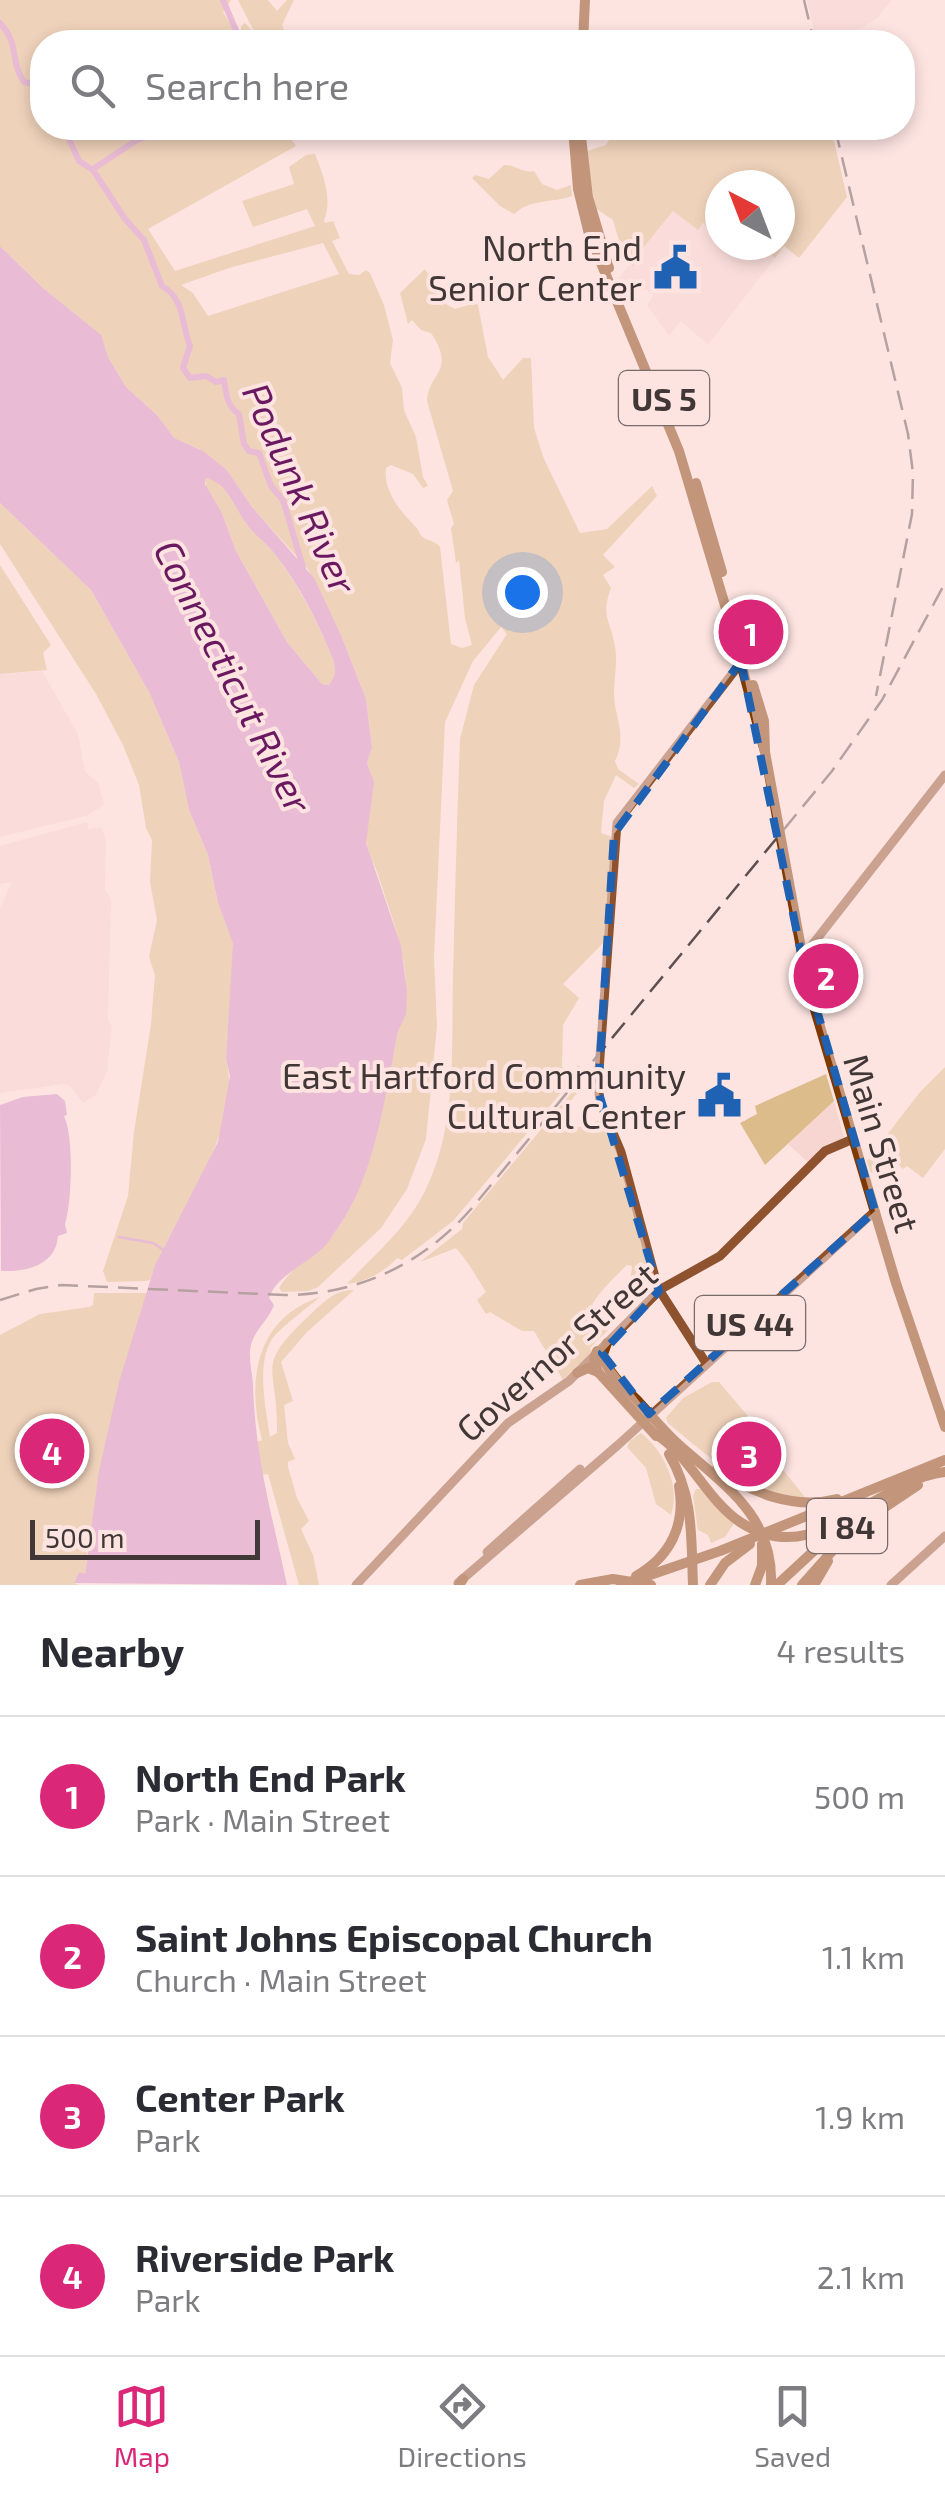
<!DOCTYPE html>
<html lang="en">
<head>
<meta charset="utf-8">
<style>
	:root { --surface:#fff; --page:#f7f7f7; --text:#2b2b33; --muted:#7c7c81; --line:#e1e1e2; --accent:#db2777 }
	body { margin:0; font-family:"Exo 2",sans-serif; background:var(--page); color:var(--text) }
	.compass { position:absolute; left:705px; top:170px; width:90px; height:90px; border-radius:50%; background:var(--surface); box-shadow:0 5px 15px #0003; rotate:318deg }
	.scale { position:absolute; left:30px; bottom:25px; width:230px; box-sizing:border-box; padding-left:10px; border:5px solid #413736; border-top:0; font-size:28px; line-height:35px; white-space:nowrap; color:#413736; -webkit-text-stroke:8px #fde4e1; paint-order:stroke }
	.you { position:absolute; left:522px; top:592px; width:35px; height:35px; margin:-25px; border:8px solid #fff; border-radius:50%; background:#1a73e8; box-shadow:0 0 0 15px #1a73e833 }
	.badge { display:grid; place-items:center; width:65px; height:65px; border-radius:50%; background:var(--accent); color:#fff; font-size:32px; font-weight:700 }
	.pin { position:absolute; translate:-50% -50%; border:5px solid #fff; box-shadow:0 2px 10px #0006 }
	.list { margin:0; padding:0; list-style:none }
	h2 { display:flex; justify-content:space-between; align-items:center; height:130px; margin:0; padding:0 40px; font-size:42px }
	h2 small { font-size:32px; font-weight:400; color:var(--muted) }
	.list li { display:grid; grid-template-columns:65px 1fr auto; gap:30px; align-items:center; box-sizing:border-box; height:160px; padding:0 40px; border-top:2px solid var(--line) }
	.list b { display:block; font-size:38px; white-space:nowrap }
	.list p { margin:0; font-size:32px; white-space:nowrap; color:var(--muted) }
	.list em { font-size:32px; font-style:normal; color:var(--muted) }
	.icon { flex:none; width:55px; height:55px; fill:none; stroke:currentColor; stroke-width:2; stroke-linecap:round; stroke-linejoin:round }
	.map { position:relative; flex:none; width:945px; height:1585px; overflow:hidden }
	.search { position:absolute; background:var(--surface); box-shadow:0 5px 15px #0003; left:30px; right:30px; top:30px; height:110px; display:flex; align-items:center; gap:25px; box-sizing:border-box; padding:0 35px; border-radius:40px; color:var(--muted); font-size:38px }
	.sheet { height:770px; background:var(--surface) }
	nav { display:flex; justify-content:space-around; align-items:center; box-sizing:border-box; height:140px; border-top:2px solid var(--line); background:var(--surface); font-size:28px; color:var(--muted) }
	nav a { display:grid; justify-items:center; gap:5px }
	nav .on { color:var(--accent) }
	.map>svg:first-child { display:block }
</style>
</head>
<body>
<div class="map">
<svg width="945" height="1585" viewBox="0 0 945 1585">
	<rect width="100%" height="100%" fill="#fde4e1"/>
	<g fill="#f7d5d1">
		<polygon points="807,0 892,0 876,19 837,42 817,42"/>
		<polygon points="673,211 703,223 716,233 720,228 720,245 758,245 775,258 708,345 681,321 669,336 647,305 653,296 646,289 642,291 639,284 623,290 618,279"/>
		<polygon points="42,671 78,734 85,772 98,782 104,805 86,816 0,837 0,674"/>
		<polygon points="87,822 88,829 101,827 106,840 105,889 111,899 108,1020 112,1026 107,1071 96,1095 83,1103 70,1086 63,1084 0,1093 0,908 12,882 0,884 0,846"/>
		<polygon points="834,1101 844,1137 809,1163 788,1144"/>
	</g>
	<g fill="#ddbc8b" fill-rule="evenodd">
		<path d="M0,0h231l-8,12 18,29v-15l4,-3 11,12 -18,-35h30l9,11 10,-11h7l-12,25 7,17h-247v86h241l13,18 -148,83 27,42 140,-45 -8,-17 -54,18 -11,-26 52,-17 -5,-17 17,-12 9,-1c8,21 18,45 9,66l1,3 8,-2 7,17 -8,3 17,33 10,1 7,-5 4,3 14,32 9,35 -3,23 12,25 2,22 12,27 7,40 5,9 -5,2 -10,-14 -22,-9 -5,3c-3,23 14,43 29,58 6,6 3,9 11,13 5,2 10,3 14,8l11,97 11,4 10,-3 -7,-27 -6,-58 -3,3 -5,-35 3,-4 -7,-24 6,-9 -26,-90c1,-28 30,-29 4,-68l-10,-3 -9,-10 -4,4 -8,-31 25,-24 14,23 -8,10 9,-1 15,8 20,-6 3,2 10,52 15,23 20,-22h8l3,70 10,31 36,74 27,-4 45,-43 5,10 -54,59 12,12 -12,8 8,13c-11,30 0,31 4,59 3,16 -1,30 -1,46 0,24 14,41 1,68l3,8 21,15 -5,4 -18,-13 -12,26 -3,32 11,4 -7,104 -42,43 16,14 -16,27 -1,42 12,4 4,-6 4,3 -129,153 -51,39 -5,-2c-13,14 -31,24 -50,26 28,-30 59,-55 78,-93 33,-66 26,-144 28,-216 2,-79 4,-157 7,-236l14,-54 33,-51 -6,-7 -28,34 -28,61 -11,236 3,68 -11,113 -19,50 -26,39 -63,59 -9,4 -27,1 -3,-4c16,-27 44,-35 63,-66 34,-56 42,-128 56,-191 21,-49 -4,-106 -19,-153 -3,-12 -12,-25 -13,-38 -1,-26 13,-53 1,-77l5,-17 -6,-47 -25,-64 -33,-66 -56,-62 -25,-37 -28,-21 -26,-11 -16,-23 -31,-28 -18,-30 -8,-22 -57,-47 -43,-42zM323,243l16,31 -131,42 -15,-23 -12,-8 48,-17z"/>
		<polygon points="617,128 636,128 641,131 659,128 831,128 847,197 799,258 784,246 775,258 758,245 780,245 780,185 720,185 720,228 716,233 703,223 698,230 673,211 639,253 638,263 633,266 620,244 613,220 595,208 587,151 606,145"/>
		<path d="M504,165c11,-1 18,9 30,6l8,13 15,6 14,-5 1,11c-20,7 -42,3 -58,18l-14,-8 -28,-28 3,-3 14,4z"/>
		<path d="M206,478c22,4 27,28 40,45 7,10 19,18 27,29 26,33 45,70 61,110l1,12 -6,11 -7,-1 -35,-42 -51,-91 -15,-40 -15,-25z"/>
		<path d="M0,503l91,87 58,102 30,70 10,48 19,45 10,48 16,40 -8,116c19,73 -53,155 -76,221l-4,1 -39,1 -4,-11 25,-75 6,-64 17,-108 4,-49 -6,-18 8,-37 -7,-38 2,-42 -6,-12 -7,-43 -16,-40 -27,-51 -96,-150z"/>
		<polygon points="0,565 51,645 43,653 47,670 0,674"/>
		<path d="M596,1063l-1,21 -11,-1 -26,36 18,9 27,-9 16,35 25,93 2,21 -4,18 5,10 -4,3 -12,-23 1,-10 -5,-1c-14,14 -39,36 -40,56l6,5 17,-9 5,6 -25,25 2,4 -29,28 -29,-49h-12l-32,-19 -4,2 -9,-14 9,-8c-10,-16 -17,-29 -30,-44l-36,14 42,-33 1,-6 115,-138 11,-7z"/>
		<polygon points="945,1067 945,1149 923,1178 907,1166 903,1169 895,1161 871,1173 867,1161 920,1092"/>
		<polygon points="826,1074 834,1101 765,1165 740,1123 757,1114 755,1106"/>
		<path d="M354,1290l-47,42 -26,30 12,39 -9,4 4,38 7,16 -7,3v5l9,31 12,23 -8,8 12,26 6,30h-20l-31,-111 -7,1 -5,-33 6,-2c-16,-59 -6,-122 58,-143 -14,12 -31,24 -44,37 -22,24 -10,75 -6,103l7,-4c1,-72 -25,-64 36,-121 13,-12 23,-22 41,-22z"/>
		<polygon points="94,1293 148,1293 88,1546 85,1575 79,1572 74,1583 78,1585 0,1585 0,1335 40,1314 89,1307 93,1305"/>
		<path d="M712,1382h7l45,53 2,14 39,48c-53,-1 -99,-42 -137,-74l-2,-5 17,-20z"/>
		<path d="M641,1433c23,18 40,54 30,82l-15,-11 -10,-36 -19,-21 3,-6z"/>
		<polygon points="696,1489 701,1489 735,1522 725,1537 711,1543 708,1535 698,1530 693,1496"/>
	</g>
	<g fill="#d08bc3" fill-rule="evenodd">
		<path d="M0,246l43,42 58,47 7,22 18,30 31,28 17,23 29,13 24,19 25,37 62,71 27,57 25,64 6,48 -5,16 7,19 -8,61 35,103 6,45 -1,23 -8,17c-13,64 -22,142 -60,197 -5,6 -9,14 -14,19 -17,17 -47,28 -55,51l5,7c-6,16 -19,24 -23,40 -3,11 1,26 2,39 2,74 19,130 34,201l-213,-2 5,-11 6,2 14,-103 20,-89 36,-117 63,-123 12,-66 -4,-17 7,-116 -15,-40 -10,-48 -19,-45 -10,-48 -30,-70 -58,-102 -91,-87zM206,478c22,5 27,28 40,45 7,11 19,18 27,29 27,33 45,70 61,110l1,12 -6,11 -7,-1 -35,-42 -51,-91 -15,-40 -16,-27z"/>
		<path d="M57,1094l8,7 2,14 -3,1c10,20 8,87 1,108l2,9 -9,3c-2,29 -31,36 -57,35l-1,-166 23,-8z"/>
	</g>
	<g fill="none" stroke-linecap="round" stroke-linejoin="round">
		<polyline stroke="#d08bc3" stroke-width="2.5" points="119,1237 153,1243 165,1251"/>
		<g stroke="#d08bc3" stroke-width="6">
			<polyline points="223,0 241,42"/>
			<path d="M0,23c20,21 10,40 24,59l18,4"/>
			<path d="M64,128l15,33 14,9 32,49 19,21 18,46c23,13 19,37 28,60l-7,22 7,10 16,-2 10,6 8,-2c2,13 3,27 15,34l5,30 5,7 10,2 12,33 12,14 20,67"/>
			<polyline points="93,169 137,140 176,128"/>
		</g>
		<g stroke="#8e532e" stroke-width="9">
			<polyline points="802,958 945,775"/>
			<polyline points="706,1363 658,1288 621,1152 600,1102 598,1084 617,823 746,656"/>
			<polyline points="487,1552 580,1469"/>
			<polyline points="458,1583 618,1445 875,1211"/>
			<polyline points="356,1585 508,1423 569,1381 661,1289 720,1256 825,1151 853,1139"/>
			<polyline points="891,1585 945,1536"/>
		</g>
		<g stroke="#7d3900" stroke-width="10">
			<polyline points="583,42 585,0"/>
			<polyline points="573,128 578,189 589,234 679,451 727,612 765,752 808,986 896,1283 945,1427"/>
			<polyline points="580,128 588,197 609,268"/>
			<polyline points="696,483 722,572"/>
			<polyline points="753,685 764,721 765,751"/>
			<path d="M607,1343l-5,14c8,17 21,29 34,42 14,15 27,31 42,45 46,41 96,72 93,141"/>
			<polyline points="597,1351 594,1360 598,1372 656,1436"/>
			<polyline points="577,1373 588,1368 598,1372"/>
			<path d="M655,1434c34,20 51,65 85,88 78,51 132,-42 205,-50"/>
			<path d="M669,1454c25,43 22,83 24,131"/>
			<path d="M717,1469c36,24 76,41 120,30"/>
			<path d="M636,1576c34,-19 50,-51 43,-90"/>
			<polyline points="459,1585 463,1579"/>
			<polyline points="580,1585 613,1579 651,1585"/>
			<polyline points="621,1585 720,1551 945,1460"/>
			<polyline points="710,1585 725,1563 750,1544"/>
			<polyline points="755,1585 762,1566 762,1544"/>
			<polyline points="777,1585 817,1548 860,1517"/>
			<polyline points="802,1585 851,1530 918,1485"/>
			<polyline points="814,1585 828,1561"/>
		</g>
		<g stroke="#5d504f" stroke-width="2.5" stroke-dasharray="20 10" stroke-linecap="butt">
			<polyline points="804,0 814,42"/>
			<polyline points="835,128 908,434 913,473 912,514 876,696"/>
			<path d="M0,1300l36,-11 25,-4 223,10c74,0 139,-31 188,-87l360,-437 50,-71 63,-117"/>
		</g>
	</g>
	<path d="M0 0H945V1585H0ZM741,661l62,301 72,249 -226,203 -47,-61 57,-62 -61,-201 16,-256z" fill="#fde4e1" fill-opacity=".55" fill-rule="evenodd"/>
	<path fill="none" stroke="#1f62b3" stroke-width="8" stroke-dasharray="20 12" stroke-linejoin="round" d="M741,661l62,301 72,249 -226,203 -47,-61 57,-62 -61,-201 16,-256z"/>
	<defs>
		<symbol id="civic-bare" viewBox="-9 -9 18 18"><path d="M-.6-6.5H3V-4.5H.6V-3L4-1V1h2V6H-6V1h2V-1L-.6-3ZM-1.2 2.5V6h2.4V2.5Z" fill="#1f62b3" stroke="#fde4e1" stroke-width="2.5" paint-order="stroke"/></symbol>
	</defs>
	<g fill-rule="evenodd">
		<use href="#civic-bare" x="644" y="236" width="63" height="63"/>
		<use href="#civic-bare" x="688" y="1064" width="63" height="63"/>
	</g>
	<g text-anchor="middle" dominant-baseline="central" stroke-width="8" stroke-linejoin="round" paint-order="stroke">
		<g fill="#fde4e1" stroke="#796b69" stroke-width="2.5">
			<rect x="619" y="371" width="90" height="54" rx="8"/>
			<rect x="695" y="1296" width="110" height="54" rx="8"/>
			<rect x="807" y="1499" width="80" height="54" rx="8"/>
		</g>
		<g font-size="32" font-weight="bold" fill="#413736">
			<text x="664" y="398">US 5</text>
			<text x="750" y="1323">US 44</text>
			<text x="847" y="1526">I 84</text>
		</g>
		<g font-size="35" fill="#413736" stroke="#fde4e1" text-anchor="end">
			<text x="642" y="247">North End<tspan x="642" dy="40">Senior Center</tspan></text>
			<text x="686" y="1075">East Hartford Community<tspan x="686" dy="40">Cultural Center</tspan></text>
		</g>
		<g font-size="35" fill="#413736" stroke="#fde4e1">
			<text transform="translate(883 1143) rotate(73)">Main Street</text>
			<text transform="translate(556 1351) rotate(-41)">Governor Street</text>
		</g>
		<g font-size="38" font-style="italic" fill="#6a1961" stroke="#fde4e1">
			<text transform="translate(301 488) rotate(66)">Podunk River</text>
			<text transform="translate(234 676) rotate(63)">Connecticut River</text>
		</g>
	</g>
</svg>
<svg class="compass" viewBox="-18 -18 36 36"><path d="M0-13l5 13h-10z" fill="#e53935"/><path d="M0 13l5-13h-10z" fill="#7c7c81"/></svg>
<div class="scale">500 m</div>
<div class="you"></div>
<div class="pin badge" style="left:751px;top:632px">1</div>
<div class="pin badge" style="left:826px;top:976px">2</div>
<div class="pin badge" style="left:749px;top:1454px">3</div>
<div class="pin badge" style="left:52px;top:1451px">4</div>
<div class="search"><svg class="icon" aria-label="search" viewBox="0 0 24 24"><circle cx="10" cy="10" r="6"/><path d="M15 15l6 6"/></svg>Search here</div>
</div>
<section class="sheet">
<h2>Nearby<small>4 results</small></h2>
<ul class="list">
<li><span class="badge">1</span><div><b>North End Park</b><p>Park · Main Street</p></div><em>500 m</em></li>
<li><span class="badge">2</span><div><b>Saint Johns Episcopal Church</b><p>Church · Main Street</p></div><em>1.1 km</em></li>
<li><span class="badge">3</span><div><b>Center Park</b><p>Park</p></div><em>1.9 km</em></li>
<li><span class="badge">4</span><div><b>Riverside Park</b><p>Park</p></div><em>2.1 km</em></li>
</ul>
</section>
<nav>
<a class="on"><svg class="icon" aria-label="map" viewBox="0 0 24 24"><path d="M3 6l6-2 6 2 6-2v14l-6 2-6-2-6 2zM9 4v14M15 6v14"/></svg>Map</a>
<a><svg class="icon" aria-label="directions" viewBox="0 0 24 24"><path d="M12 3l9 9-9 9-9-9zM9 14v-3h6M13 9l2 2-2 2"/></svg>Directions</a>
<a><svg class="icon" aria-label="saved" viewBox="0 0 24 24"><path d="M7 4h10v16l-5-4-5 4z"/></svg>Saved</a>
</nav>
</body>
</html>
